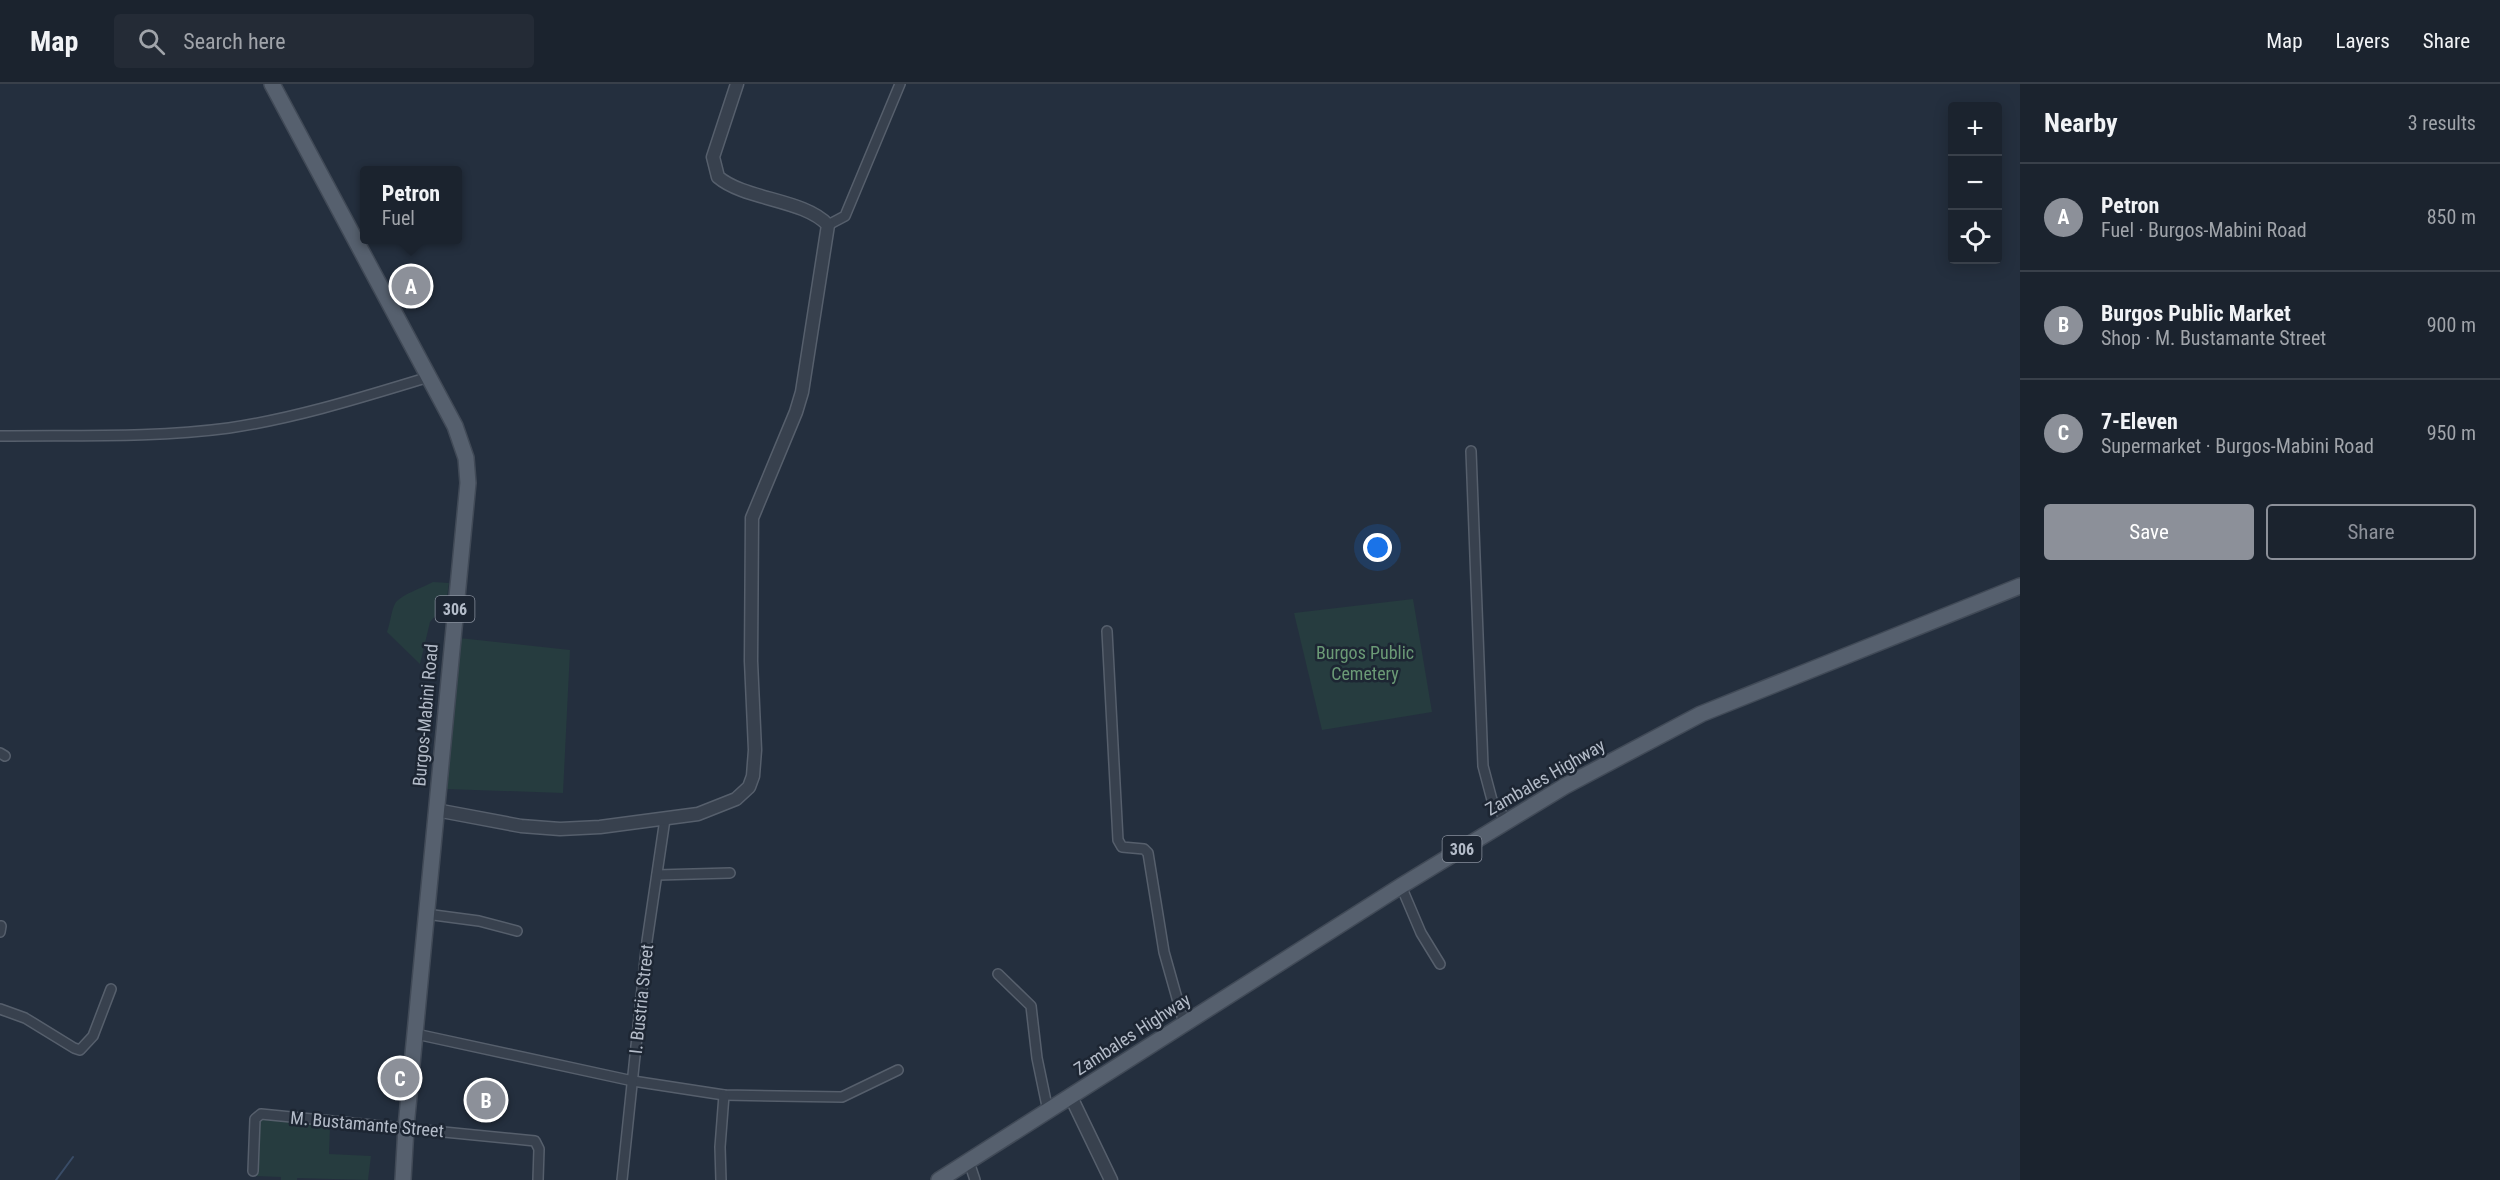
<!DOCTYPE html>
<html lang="en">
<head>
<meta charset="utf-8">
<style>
	:root { --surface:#1b232e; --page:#242b36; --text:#f1f3f6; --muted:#a0a4aa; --line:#39404a; --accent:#8c9099 }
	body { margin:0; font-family:"Roboto Condensed",sans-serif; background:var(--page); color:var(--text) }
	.controls { position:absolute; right:18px; top:18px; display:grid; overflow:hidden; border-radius:6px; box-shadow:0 3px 15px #0003 }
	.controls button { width:54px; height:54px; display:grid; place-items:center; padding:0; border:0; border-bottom:2px solid var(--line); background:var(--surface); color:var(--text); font:30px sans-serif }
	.you { position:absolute; left:1378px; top:464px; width:21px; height:21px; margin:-15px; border:4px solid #fff; border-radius:50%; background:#1a73e8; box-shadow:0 0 0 9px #1a73e833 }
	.badge { display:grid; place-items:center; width:39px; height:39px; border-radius:50%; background:var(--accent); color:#fff; font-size:20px; font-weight:700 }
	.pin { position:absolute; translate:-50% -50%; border:3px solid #fff; box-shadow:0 2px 6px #0006 }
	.popup { position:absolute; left:360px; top:82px; width:102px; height:78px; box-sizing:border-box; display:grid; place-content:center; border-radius:6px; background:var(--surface); filter:drop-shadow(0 2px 4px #0005); font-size:20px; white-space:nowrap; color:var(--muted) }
	.popup b { font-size:22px; color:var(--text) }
	.popup::after { content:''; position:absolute; left:50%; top:100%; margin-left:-12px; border:12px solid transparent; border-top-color:var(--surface) }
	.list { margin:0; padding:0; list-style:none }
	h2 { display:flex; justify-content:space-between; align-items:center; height:78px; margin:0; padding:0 24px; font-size:26px }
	h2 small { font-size:20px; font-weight:400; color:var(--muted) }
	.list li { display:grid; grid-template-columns:39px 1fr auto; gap:18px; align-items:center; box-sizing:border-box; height:108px; padding:0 24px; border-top:2px solid var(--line) }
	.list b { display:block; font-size:22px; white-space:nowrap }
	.list p { margin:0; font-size:20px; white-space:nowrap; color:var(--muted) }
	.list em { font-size:20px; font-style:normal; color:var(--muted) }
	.actions { display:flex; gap:12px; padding:18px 24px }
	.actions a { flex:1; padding:14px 0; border:2px solid var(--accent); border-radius:6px; text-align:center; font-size:21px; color:var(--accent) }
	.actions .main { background:var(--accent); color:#fff }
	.icon { flex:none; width:33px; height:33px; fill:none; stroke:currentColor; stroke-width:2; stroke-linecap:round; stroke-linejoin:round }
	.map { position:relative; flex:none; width:2020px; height:1096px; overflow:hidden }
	header { display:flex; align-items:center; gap:36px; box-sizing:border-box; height:84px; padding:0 30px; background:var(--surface); border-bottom:2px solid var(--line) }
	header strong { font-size:28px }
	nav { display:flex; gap:33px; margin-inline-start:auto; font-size:21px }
	.search { width:420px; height:54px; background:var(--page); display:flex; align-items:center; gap:15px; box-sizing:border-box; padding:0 21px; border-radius:6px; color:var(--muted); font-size:22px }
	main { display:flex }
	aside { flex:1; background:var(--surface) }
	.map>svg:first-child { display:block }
</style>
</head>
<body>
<header>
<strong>Map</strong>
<div class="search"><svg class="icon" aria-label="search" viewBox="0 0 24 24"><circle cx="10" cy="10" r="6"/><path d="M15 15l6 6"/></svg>Search here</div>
<nav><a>Map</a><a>Layers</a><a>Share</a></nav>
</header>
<main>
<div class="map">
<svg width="2020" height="1096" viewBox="0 0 2020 1096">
	<rect width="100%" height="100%" fill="#242f3e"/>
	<g fill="#263c3f">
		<path d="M433,498l16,1 -3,20 -16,19 -10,42 -33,-32c3,-8 5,-24 8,-28 3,-8 29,-17 38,-22z"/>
		<polygon points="1413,515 1432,628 1322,646 1294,529"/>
		<polygon points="459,554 570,566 563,709 446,705"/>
		<polygon points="260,1032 330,1042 329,1070 371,1072 368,1096 297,1094 297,1096 281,1096 281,1093 256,1092"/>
	</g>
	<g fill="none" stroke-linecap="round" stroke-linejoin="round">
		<polyline stroke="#394c67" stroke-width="2" points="56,1096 73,1073"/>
		<defs>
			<g id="minor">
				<polyline points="828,141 845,132 900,0"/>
				<path d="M0,352c76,-1 154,2 229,-8 68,-10 134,-31 200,-51"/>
				<polyline points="1471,367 1483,682 1492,716 1507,737"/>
				<polyline points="1107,547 1118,756 1122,763 1144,765 1148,769 1164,868 1184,939"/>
				<polyline points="0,669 5,672"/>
				<polyline points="657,791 730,789"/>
				<polyline points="1401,802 1421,849 1440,880"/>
				<polyline points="426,830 479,837 517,847"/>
				<polyline points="0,848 1,842"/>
				<polyline points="998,890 1031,922 1037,974 1048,1027"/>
				<polyline points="0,925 25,934 74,964 80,966 93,952 111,905"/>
				<polyline points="416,950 633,997 724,1011 842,1013 898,986"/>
				<polyline points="969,1078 975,1096"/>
				<polyline points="253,1087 255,1035 261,1030 535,1057 539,1065 538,1096"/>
				<polyline points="622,1096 647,857 665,735"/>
				<polyline points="721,1096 720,1063 724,1011"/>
			</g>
			<g id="tertiary">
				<path d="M436,726l85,16 39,3 40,-2 98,-13 38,-15 13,-12 4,-11 2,-26 -4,-89 1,-143 44,-106 6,-20 26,-167c-24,-26 -83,-25 -110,-48l-5,-20 24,-73"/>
				<polyline points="1071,1013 1111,1096"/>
			</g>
			<g id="primary">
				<polyline points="272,0 455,342 466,374 468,399 406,1043 403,1096"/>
				<polyline points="939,1096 1401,802 1565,702 1701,630 2020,502"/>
			</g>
		</defs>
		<use href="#minor" stroke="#565f6c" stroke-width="12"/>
		<use href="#tertiary" stroke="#565f6c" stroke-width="15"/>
		<use href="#primary" stroke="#414a57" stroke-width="18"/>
		<use href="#minor" stroke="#38414e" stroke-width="9"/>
		<use href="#tertiary" stroke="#38414e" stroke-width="12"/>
		<use href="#primary" stroke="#56606e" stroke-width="15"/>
	</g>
	<g text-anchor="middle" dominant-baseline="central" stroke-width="5" stroke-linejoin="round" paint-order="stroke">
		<g fill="#1d2633" stroke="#878f9c" stroke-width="1.5">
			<rect x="435.5" y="512" width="39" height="26" rx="4.5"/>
			<rect x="1442.5" y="752" width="39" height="26" rx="4.5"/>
		</g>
		<g font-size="16" font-weight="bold" fill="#b4bcc9">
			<text x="455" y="525">306</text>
			<text x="1462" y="765">306</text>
		</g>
		<g font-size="18" fill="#6b9a76" stroke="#1d2633">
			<text x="1365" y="568">Burgos Public<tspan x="1365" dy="21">Cemetery</tspan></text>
		</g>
		<g font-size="18" fill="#b4bcc9" stroke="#1d2633">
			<text transform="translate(425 631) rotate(-85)">Burgos-Mabini Road</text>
			<text transform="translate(1545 693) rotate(-30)">Zambales Highway</text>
			<text transform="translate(641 915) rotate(-84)">I. Bustria Street</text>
			<text transform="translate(1132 950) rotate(-33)">Zambales Highway</text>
			<text transform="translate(367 1040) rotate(5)">M. Bustamante Street</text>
		</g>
	</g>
</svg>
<div class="controls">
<button>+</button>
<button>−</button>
<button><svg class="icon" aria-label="locate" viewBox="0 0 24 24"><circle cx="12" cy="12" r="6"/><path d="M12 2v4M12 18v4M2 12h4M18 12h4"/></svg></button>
</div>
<div class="you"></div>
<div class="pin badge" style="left:411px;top:202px">A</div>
<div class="popup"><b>Petron</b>Fuel</div>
<div class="pin badge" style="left:486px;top:1016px">B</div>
<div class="pin badge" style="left:400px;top:994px">C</div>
</div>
<aside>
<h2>Nearby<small>3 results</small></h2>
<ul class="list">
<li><span class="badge">A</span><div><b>Petron</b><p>Fuel · Burgos-Mabini Road</p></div><em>850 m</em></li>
<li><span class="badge">B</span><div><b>Burgos Public Market</b><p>Shop · M. Bustamante Street</p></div><em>900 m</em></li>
<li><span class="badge">C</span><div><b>7-Eleven</b><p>Supermarket · Burgos-Mabini Road</p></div><em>950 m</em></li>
</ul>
<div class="actions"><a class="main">Save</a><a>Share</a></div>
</aside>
</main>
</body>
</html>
